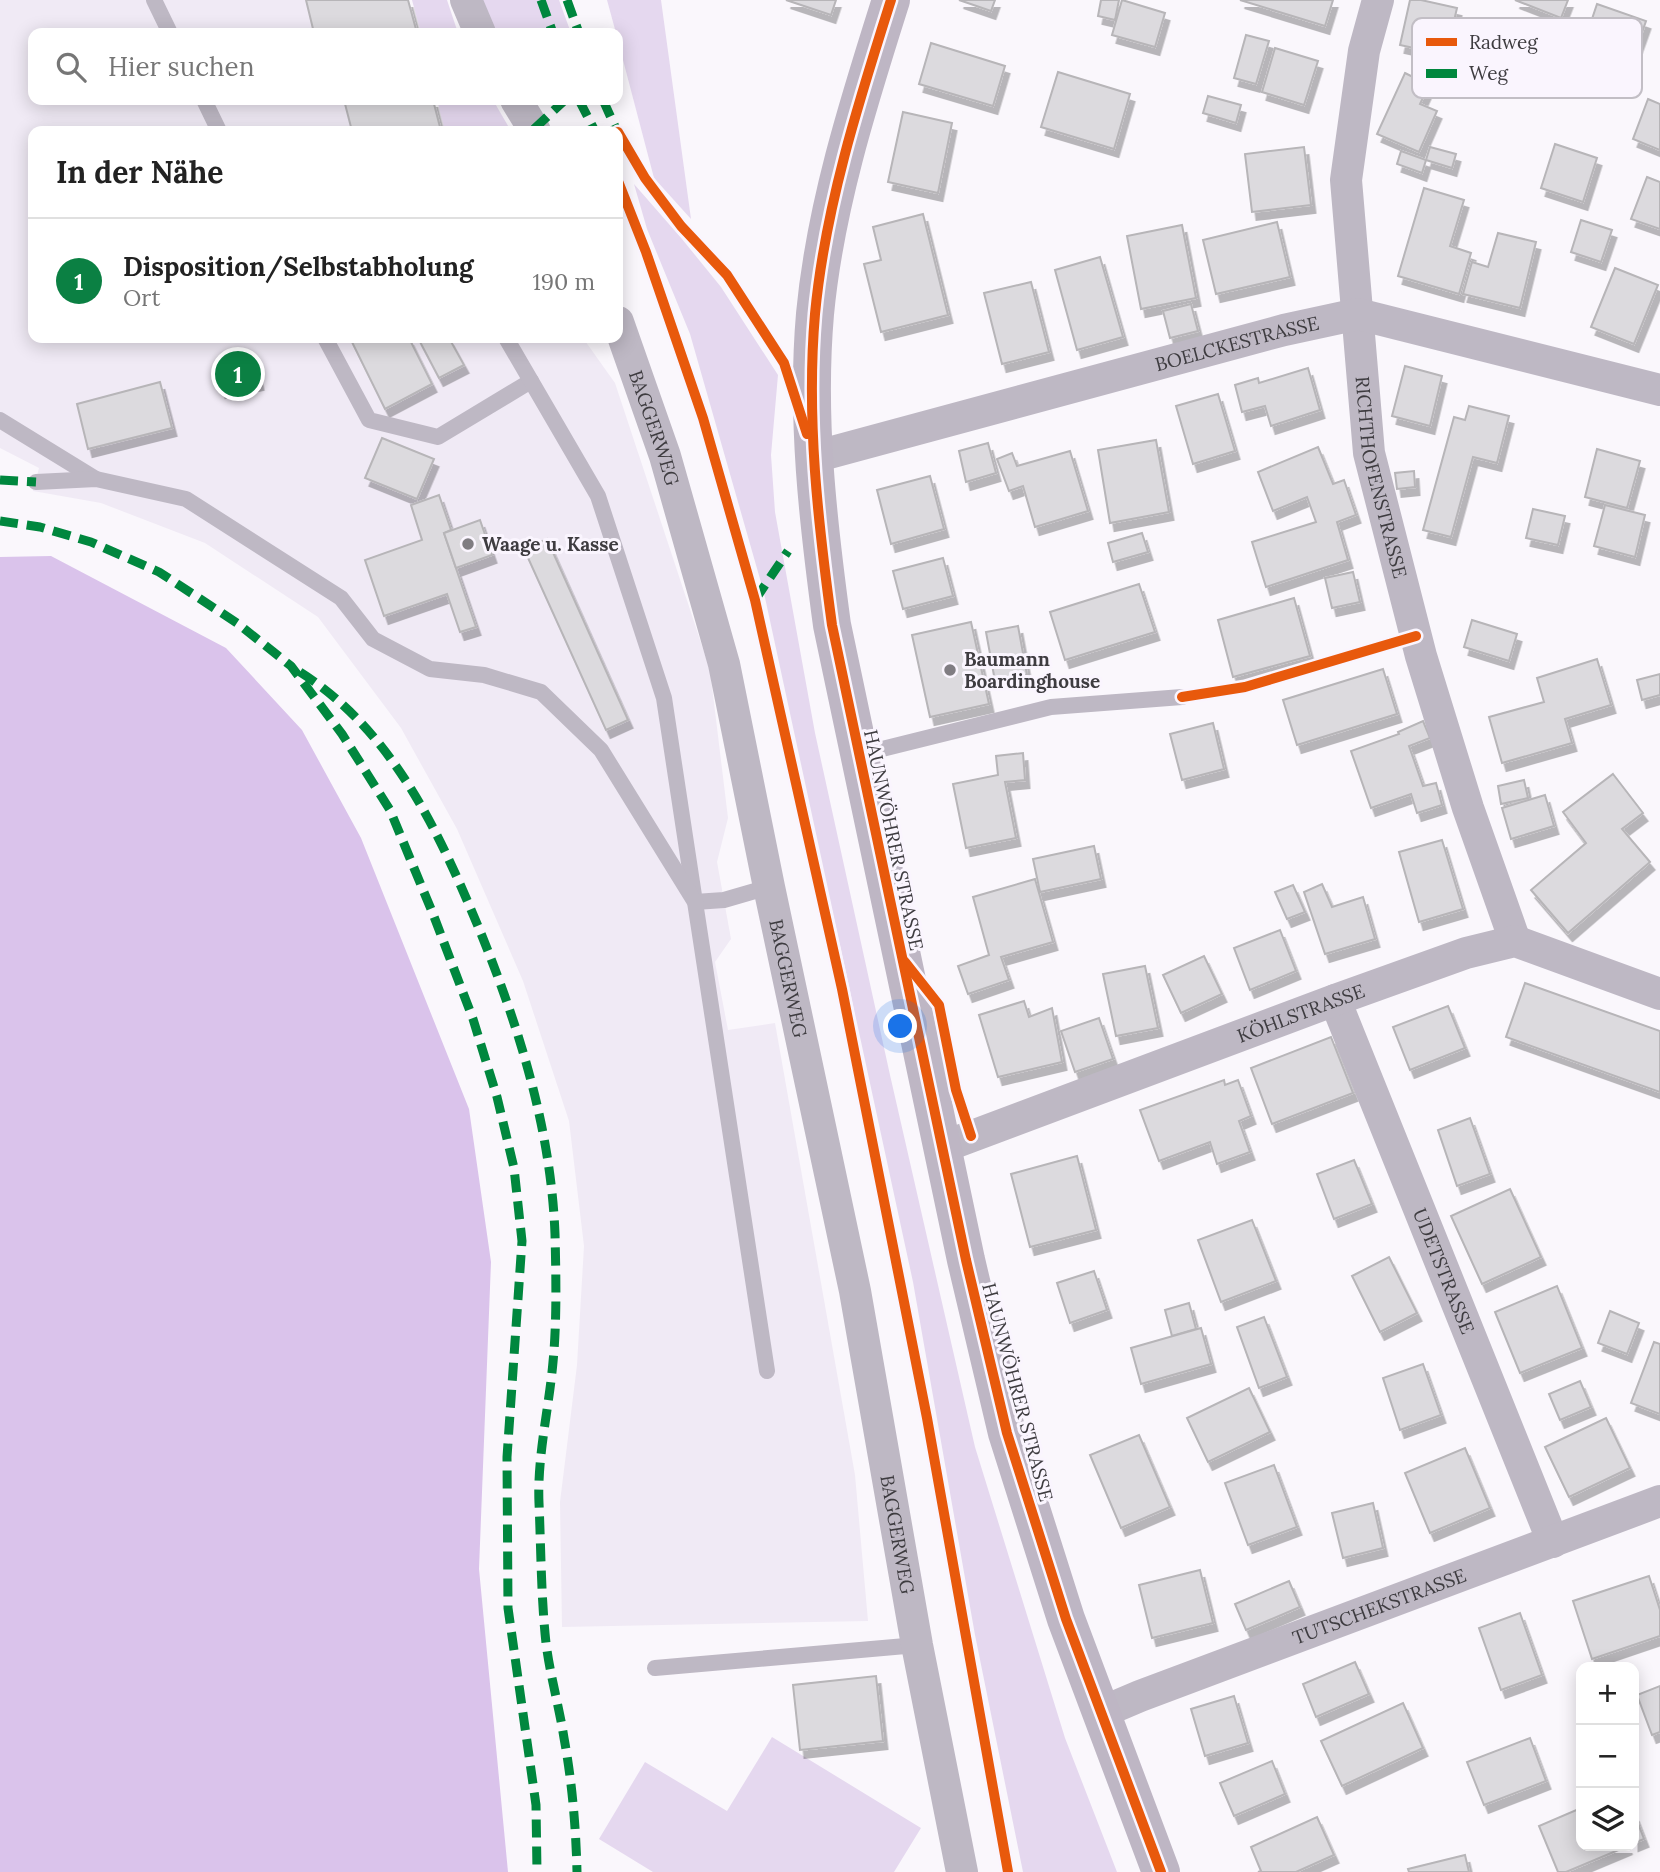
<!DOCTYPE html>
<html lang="de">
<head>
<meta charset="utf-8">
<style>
	:root { --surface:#fff; --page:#f6f6f6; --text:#222; --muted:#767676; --line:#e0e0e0; --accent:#0b8043 }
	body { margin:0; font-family:Lora,serif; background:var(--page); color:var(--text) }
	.controls { position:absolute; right:21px; bottom:21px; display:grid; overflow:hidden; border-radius:14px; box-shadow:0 4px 18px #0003 }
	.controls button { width:63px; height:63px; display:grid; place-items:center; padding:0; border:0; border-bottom:2px solid var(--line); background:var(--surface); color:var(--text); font:35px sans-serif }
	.you { position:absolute; left:901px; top:1027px; width:24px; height:24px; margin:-18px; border:5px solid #fff; border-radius:50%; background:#1a73e8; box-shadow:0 0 0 10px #1a73e833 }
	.badge { display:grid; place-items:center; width:46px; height:46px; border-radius:50%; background:var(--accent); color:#fff; font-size:23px; font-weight:700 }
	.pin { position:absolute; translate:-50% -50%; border:4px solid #fff; box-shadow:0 2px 7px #0006 }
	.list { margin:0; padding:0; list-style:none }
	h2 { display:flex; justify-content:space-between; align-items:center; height:91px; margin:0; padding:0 28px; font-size:30px }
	h2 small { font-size:23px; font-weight:400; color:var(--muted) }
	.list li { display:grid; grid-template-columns:46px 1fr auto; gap:21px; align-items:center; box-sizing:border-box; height:126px; padding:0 28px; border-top:2px solid var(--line) }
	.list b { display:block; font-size:26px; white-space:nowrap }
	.list p { margin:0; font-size:23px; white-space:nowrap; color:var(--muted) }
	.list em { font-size:23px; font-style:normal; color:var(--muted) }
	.icon { flex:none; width:38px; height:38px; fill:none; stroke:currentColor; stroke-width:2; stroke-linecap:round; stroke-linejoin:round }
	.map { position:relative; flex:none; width:1660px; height:1872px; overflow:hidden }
	.search { position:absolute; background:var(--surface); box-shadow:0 4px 18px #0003; left:28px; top:28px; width:595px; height:77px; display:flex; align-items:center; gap:18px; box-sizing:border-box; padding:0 24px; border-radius:14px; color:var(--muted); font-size:26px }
	.panel { position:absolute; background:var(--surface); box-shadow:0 4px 18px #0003; left:28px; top:126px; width:595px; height:217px; border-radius:14px }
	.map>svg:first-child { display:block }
</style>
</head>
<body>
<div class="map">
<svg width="1660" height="1872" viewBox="0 0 1660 1872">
	<defs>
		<filter id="shadow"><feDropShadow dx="4.5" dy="8" stdDeviation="0" flood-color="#0004"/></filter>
	</defs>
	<rect width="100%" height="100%" fill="#faf7fc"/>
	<polygon fill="#f0eaf5" points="0,0 408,0 417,33 33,33 33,100 433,100 441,131 33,131 33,338 583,338 615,383 710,670 728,818 717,862 731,939 715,962 728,1030 775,1023 855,1475 868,1621 562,1627 560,1502 577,1365 584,1246 569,1121 523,981 457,829 401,728 318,617 205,543 101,503 33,491 39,468 0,448"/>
	<g fill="#e5d8ef">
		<polygon points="412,0 447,0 458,33 421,33"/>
		<polygon points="480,0 559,0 571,33 494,33"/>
		<polygon points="607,0 661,0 691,219 654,178 618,41 618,33 616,33"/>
		<polygon points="437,100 493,100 511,131 445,131"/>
		<polygon points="634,184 682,239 721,287 778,375 771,455 775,512 815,733 890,1075 975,1447 1065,1738 1117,1872 1023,1872 975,1635 913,1282 764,593 690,334 647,229"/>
		<polygon points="772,1737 921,1828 894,1872 653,1872 599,1839 645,1762 727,1811"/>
	</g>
	<polygon fill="#dac3eb" points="51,556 226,648 302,730 361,838 469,1109 491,1262 479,1569 508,1872 0,1872 0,557"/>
	<g fill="#dcdade" stroke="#b7b5b8" stroke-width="2" filter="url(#shadow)">
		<polygon points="306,0 408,0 417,33 314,33"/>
		<polygon points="786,0 836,0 831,15"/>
		<polygon points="959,0 995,0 991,11"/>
		<polygon points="1101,0 1119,0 1115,20 1098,16"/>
		<polygon points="1122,0 1165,13 1155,47 1112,35"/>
		<polygon points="1240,0 1333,0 1325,26"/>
		<polygon points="1410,0 1421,0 1457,8 1446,55 1400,45"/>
		<polygon points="1515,0 1568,0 1561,18"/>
		<polygon points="1597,4 1646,21 1631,63 1583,46"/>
		<polygon points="1246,35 1269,41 1256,84 1234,78"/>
		<polygon points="931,43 1005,66 993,106 919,84"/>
		<polygon points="1275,48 1318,61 1304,105 1262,92"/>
		<polygon points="1058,72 1130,94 1114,149 1041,127"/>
		<polygon points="1405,73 1429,85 1420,104 1437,111 1419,152 1377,134"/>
		<polygon points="1208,96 1241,105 1236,123 1203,113"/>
		<polygon points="1648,99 1660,104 1660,150 1633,139"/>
		<polygon points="344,100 433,100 441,131 352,131"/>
		<polygon points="903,112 952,123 938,193 888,182"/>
		<polygon points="1555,144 1597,158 1583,202 1541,188"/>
		<polygon points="1304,147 1311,205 1252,212 1245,154"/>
		<polygon points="1430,147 1456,154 1452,168 1426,160"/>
		<polygon points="1401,151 1426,160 1422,173 1397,164"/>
		<polygon points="1647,177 1660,182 1660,229 1631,219"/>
		<polygon points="1424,188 1464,200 1450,246 1471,253 1459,294 1398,276"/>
		<polygon points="923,214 948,315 881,332 864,264 881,260 873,227"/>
		<polygon points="1581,220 1612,230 1601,262 1571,252"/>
		<polygon points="1277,222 1290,277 1216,294 1203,240"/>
		<polygon points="1182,225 1196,298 1141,309 1127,236"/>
		<polygon points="1498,233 1536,242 1520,308 1463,294 1472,262 1488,267"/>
		<polygon points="1100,257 1123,337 1077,350 1055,270"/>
		<polygon points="1615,268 1658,285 1634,344 1591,327"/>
		<polygon points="1031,282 1049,352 1002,364 984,293"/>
		<polygon points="1191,304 1198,331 1170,338 1163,311"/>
		<polygon points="350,338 409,338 432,384 385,409"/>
		<polygon points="418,338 449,338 464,365 439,378"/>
		<polygon points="254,358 259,382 221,390 216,366"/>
		<polygon points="1405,366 1442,376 1430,426 1392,416"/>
		<polygon points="1308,368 1320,410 1271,426 1265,406 1242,412 1235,385 1258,378 1259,383"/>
		<polygon points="160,382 172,428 88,449 77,404"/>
		<polygon points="1218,394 1235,451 1193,464 1176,406"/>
		<polygon points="1469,406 1509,416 1497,463 1473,457 1451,537 1423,530 1454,417 1465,420"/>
		<polygon points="382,438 434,459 417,499 365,478"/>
		<polygon points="1156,440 1169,512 1110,523 1098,450"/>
		<polygon points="988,443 996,473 966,482 959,451"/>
		<polygon points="1318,447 1333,484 1344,480 1356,515 1337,522 1348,560 1266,587 1252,542 1316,522 1307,497 1273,511 1258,472"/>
		<polygon points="1597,449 1640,461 1627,508 1585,497"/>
		<polygon points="1070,451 1088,511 1035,527 1023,486 1009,491 997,459 1012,453 1017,466"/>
		<polygon points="1414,471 1415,487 1397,489 1395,473"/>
		<polygon points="930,476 944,529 891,544 877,490"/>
		<polygon points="439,495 451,530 444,533 476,627 460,632 447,594 384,616 365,560 422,540 411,505"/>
		<polygon points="1605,505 1645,515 1635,557 1594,546"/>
		<polygon points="1533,509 1565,516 1558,545 1526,538"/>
		<polygon points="480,520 492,555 456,568 444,533"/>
		<polygon points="1142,533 1148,552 1113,562 1108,543"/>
		<polygon points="547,539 628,720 606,730 524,549"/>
		<polygon points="943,558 953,596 903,609 893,571"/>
		<polygon points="1353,572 1360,602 1332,608 1325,578"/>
		<polygon points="1139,584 1155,632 1065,660 1050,612"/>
		<polygon points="1294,598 1310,656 1233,677 1218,620"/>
		<polygon points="1472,620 1517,634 1509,661 1464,647"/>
		<polygon points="971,622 989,704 930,717 912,635"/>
		<polygon points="1018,626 1027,675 995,681 986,632"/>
		<polygon points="1597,659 1611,705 1565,719 1572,743 1502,763 1489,717 1544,702 1537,678"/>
		<polygon points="1383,669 1397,714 1297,745 1283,700"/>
		<polygon points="1660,674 1660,695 1642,700 1637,680"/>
		<polygon points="1423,721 1430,738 1409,746 1423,786 1436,783 1442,805 1417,813 1411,794 1371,808 1351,751 1399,734 1398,732"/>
		<polygon points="1213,723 1224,769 1182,780 1170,734"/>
		<polygon points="1023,753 1025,780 1005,782 1016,838 966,848 953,784 998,775 996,756"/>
		<polygon points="1613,774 1643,813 1622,829 1650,862 1568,933 1531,890 1586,843 1563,812"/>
		<polygon points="1524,780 1528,798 1501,804 1498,786"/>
		<polygon points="1545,795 1554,826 1511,839 1502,808"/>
		<polygon points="1442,840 1463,909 1419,922 1399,852"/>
		<polygon points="1094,846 1101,879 1040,892 1033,859"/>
		<polygon points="1035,879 1053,942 1001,957 1009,980 968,994 958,966 989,955 973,897"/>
		<polygon points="1322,884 1332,907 1363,897 1375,939 1325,954 1304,892"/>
		<polygon points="1293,885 1305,912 1287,919 1275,892"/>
		<polygon points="1280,930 1296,971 1250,990 1234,948"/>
		<polygon points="1204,956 1222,994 1181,1013 1163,975"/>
		<polygon points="1145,966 1158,1028 1116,1036 1103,974"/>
		<polygon points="1525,983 1660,1031 1660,1092 1506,1037"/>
		<polygon points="1024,1001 1029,1017 1052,1008 1062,1062 998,1077 979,1015"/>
		<polygon points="1448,1006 1465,1048 1410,1070 1393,1027"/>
		<polygon points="1099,1018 1113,1059 1075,1072 1061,1031"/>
		<polygon points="1331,1037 1353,1093 1272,1124 1251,1068"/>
		<polygon points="1224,1080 1225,1085 1238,1080 1251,1116 1239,1121 1250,1152 1217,1164 1210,1142 1159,1161 1140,1110"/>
		<polygon points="1470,1118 1490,1174 1457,1186 1438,1130"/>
		<polygon points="1077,1156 1096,1230 1030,1247 1011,1174"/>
		<polygon points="1354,1160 1372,1204 1334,1219 1317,1174"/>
		<polygon points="1510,1189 1541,1257 1482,1284 1451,1216"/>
		<polygon points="1252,1220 1276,1281 1221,1302 1198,1240"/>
		<polygon points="1389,1257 1417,1313 1380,1332 1352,1276"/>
		<polygon points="1094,1271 1107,1310 1070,1323 1057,1283"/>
		<polygon points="1557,1286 1582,1348 1520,1373 1495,1312"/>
		<polygon points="1189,1303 1196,1329 1172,1336 1165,1310"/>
		<polygon points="1610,1311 1639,1323 1627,1354 1598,1343"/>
		<polygon points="1264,1317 1287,1377 1259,1388 1237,1327"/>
		<polygon points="1201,1328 1211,1364 1141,1384 1131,1348"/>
		<polygon points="1654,1342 1660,1344 1660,1414 1631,1403"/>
		<polygon points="1423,1364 1441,1415 1400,1430 1383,1378"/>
		<polygon points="1580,1381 1591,1407 1560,1420 1549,1394"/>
		<polygon points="1249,1388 1270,1432 1208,1462 1187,1418"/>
		<polygon points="1606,1418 1630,1468 1569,1497 1545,1447"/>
		<polygon points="1139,1435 1170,1507 1121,1528 1090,1455"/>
		<polygon points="1465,1448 1490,1508 1430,1533 1405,1473"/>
		<polygon points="1274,1465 1297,1527 1248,1545 1225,1483"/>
		<polygon points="1373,1503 1383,1548 1343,1558 1332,1513"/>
		<polygon points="1200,1570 1213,1623 1152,1638 1139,1585"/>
		<polygon points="1649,1576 1660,1610 1660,1636 1592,1659 1573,1601"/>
		<polygon points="1289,1581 1300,1607 1246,1630 1235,1604"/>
		<polygon points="1520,1613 1542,1675 1501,1690 1479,1628"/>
		<polygon points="1355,1662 1369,1694 1316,1717 1303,1684"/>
		<polygon points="876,1676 883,1741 800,1750 793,1685"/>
		<polygon points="1660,1686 1660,1732 1652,1735 1637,1695"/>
		<polygon points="1234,1696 1248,1743 1205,1756 1191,1709"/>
		<polygon points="1403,1703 1423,1748 1342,1786 1321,1741"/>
		<polygon points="1530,1738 1546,1781 1484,1805 1467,1762"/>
		<polygon points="1272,1761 1285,1794 1234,1816 1220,1783"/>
		<polygon points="1581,1808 1581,1846 1628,1846 1566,1872 1558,1872 1539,1826"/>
		<polygon points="1634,1813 1644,1839 1634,1843"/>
		<polygon points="1317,1817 1334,1855 1296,1872 1258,1872 1261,1871 1251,1847"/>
		<polygon points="1465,1855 1469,1872 1409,1872 1408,1869"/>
	</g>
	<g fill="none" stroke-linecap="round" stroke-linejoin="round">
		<g stroke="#beb8c4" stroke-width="16">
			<polyline points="154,0 170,33"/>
			<polyline points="204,100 219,131"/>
			<polyline points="325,338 369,420 438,437 531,381"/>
			<polyline points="506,338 598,496 664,698 695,902 724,900 769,887"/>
			<polyline points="0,420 96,479"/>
			<polyline points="36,482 96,479 186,499 341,598 373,639 430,669 484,675 541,692 601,750 695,902 767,1371"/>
			<polyline points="858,755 1051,707 1182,697"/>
			<polyline points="655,1668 917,1645"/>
		</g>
		<g stroke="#beb8c4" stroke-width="32">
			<polyline points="466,0 480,33"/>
			<path id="s1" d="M1378,0l-14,51 -18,129 23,273 52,203 47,152 47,133"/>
			<polyline points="516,100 535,131"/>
			<path id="s2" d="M618,322l47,134 59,208 45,223 86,404 62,354 45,227"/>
			<path id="s3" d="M814,457l470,-127 74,-16 302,76"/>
			<path id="s4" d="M1335,1000l218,542"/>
			<path id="s5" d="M943,1147l392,-147 131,-47 49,-12 145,53"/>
			<path id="s6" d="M1100,1713l40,-17 520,-195"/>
		</g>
		<path stroke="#beb6c4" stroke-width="38" d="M891,0c-32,101 -66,207 -76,314 -9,104 3,208 17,311l134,635 41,173 59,186 95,253"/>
		<g stroke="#00873e" stroke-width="9" stroke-dasharray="18 9" stroke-linecap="butt">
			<polyline points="541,0 553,33"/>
			<polyline points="567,0 579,33"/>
			<polyline points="579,100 595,131"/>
			<polyline points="603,100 617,131"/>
			<polyline points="534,129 565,100"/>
			<polyline points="0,480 36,482"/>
			<polyline points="0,521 40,527 91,542 159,572 237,623 291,666 342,734 390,810 433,914 473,1019 497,1097 514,1168 522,1241 507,1457 508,1608 536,1805 537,1872"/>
			<polyline points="755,600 788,551"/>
			<path d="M300,672c93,59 139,160 180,259 39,96 71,198 75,303 1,41 2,87 -2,128 -4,46 -16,95 -14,141 2,46 2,94 7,140 4,32 13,63 18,95 8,43 12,90 13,134"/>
		</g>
		<defs>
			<g id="cycleway">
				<path d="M891,0c-32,101 -66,207 -76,314 -9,104 3,208 17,311l134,635 41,173 59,186 95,253"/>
				<polyline points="618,132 645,178 681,226 727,275 784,363 807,434"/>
				<polyline points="618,181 646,252 703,418 755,600 842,989 927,1418 1008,1872"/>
				<polyline points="1182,697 1245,687 1416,636"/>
				<polyline points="905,962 939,1005 956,1090 971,1136"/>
			</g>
		</defs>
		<use href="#cycleway" stroke="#faf5fe" stroke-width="15"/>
		<use href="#cycleway" stroke="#e8590c" stroke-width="10"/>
	</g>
	<g fill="#807d82" stroke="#faf5fe" stroke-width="2.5">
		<circle cx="468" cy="544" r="7"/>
		<circle cx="950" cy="670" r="7"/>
	</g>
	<g text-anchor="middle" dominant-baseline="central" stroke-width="6" stroke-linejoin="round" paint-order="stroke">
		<g font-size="19" fill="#3e3c40" stroke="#faf5fe">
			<text stroke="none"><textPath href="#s3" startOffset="438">BOELCKESTRASSE</textPath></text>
			<text stroke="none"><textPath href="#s2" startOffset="112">BAGGERWEG</textPath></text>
			<text stroke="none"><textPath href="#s1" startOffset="483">RICHTHOFENSTRASSE</textPath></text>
			<text transform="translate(894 840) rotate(78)">HAUNWÖHRER STRASSE</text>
			<text stroke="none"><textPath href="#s2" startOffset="679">BAGGERWEG</textPath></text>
			<text stroke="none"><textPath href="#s5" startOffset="382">KÖHLSTRASSE</textPath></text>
			<text stroke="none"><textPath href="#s4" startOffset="292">UDETSTRASSE</textPath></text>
			<text transform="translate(1018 1392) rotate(75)">HAUNWÖHRER STRASSE</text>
			<text stroke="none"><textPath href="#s2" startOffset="1246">BAGGERWEG</textPath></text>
			<text stroke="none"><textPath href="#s6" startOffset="299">TUTSCHEKSTRASSE</textPath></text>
		</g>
		<g font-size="19" font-weight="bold" fill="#3e3c40" stroke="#faf5fe" text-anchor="start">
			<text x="482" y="544">Waage u. Kasse</text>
			<text x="964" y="659">Baumann<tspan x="964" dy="22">Boardinghouse</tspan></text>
		</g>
	</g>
	<rect x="1412" y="18" width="230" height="80" rx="10" fill="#faf5fe" stroke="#c2bec5" stroke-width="2"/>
	<rect x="1426" y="38" width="31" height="8" fill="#e8590c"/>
	<rect x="1426" y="69" width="31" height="9" fill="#00873e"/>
	<g font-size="19" fill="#3e3c40">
		<text x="1469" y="49">Radweg</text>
		<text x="1469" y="80">Weg</text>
	</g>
</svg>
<div class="controls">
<button>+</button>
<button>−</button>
<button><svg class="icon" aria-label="layers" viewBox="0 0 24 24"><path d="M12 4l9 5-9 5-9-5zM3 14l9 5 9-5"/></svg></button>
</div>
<div class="you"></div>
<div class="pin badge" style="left:238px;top:374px">1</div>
<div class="search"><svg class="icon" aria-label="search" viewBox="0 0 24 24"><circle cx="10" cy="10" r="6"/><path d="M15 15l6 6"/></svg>Hier suchen</div>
<section class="panel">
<h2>In der Nähe<small></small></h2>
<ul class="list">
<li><span class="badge">1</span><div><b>Disposition/Selbstabholung</b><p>Ort</p></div><em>190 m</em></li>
</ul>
</section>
</div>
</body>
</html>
